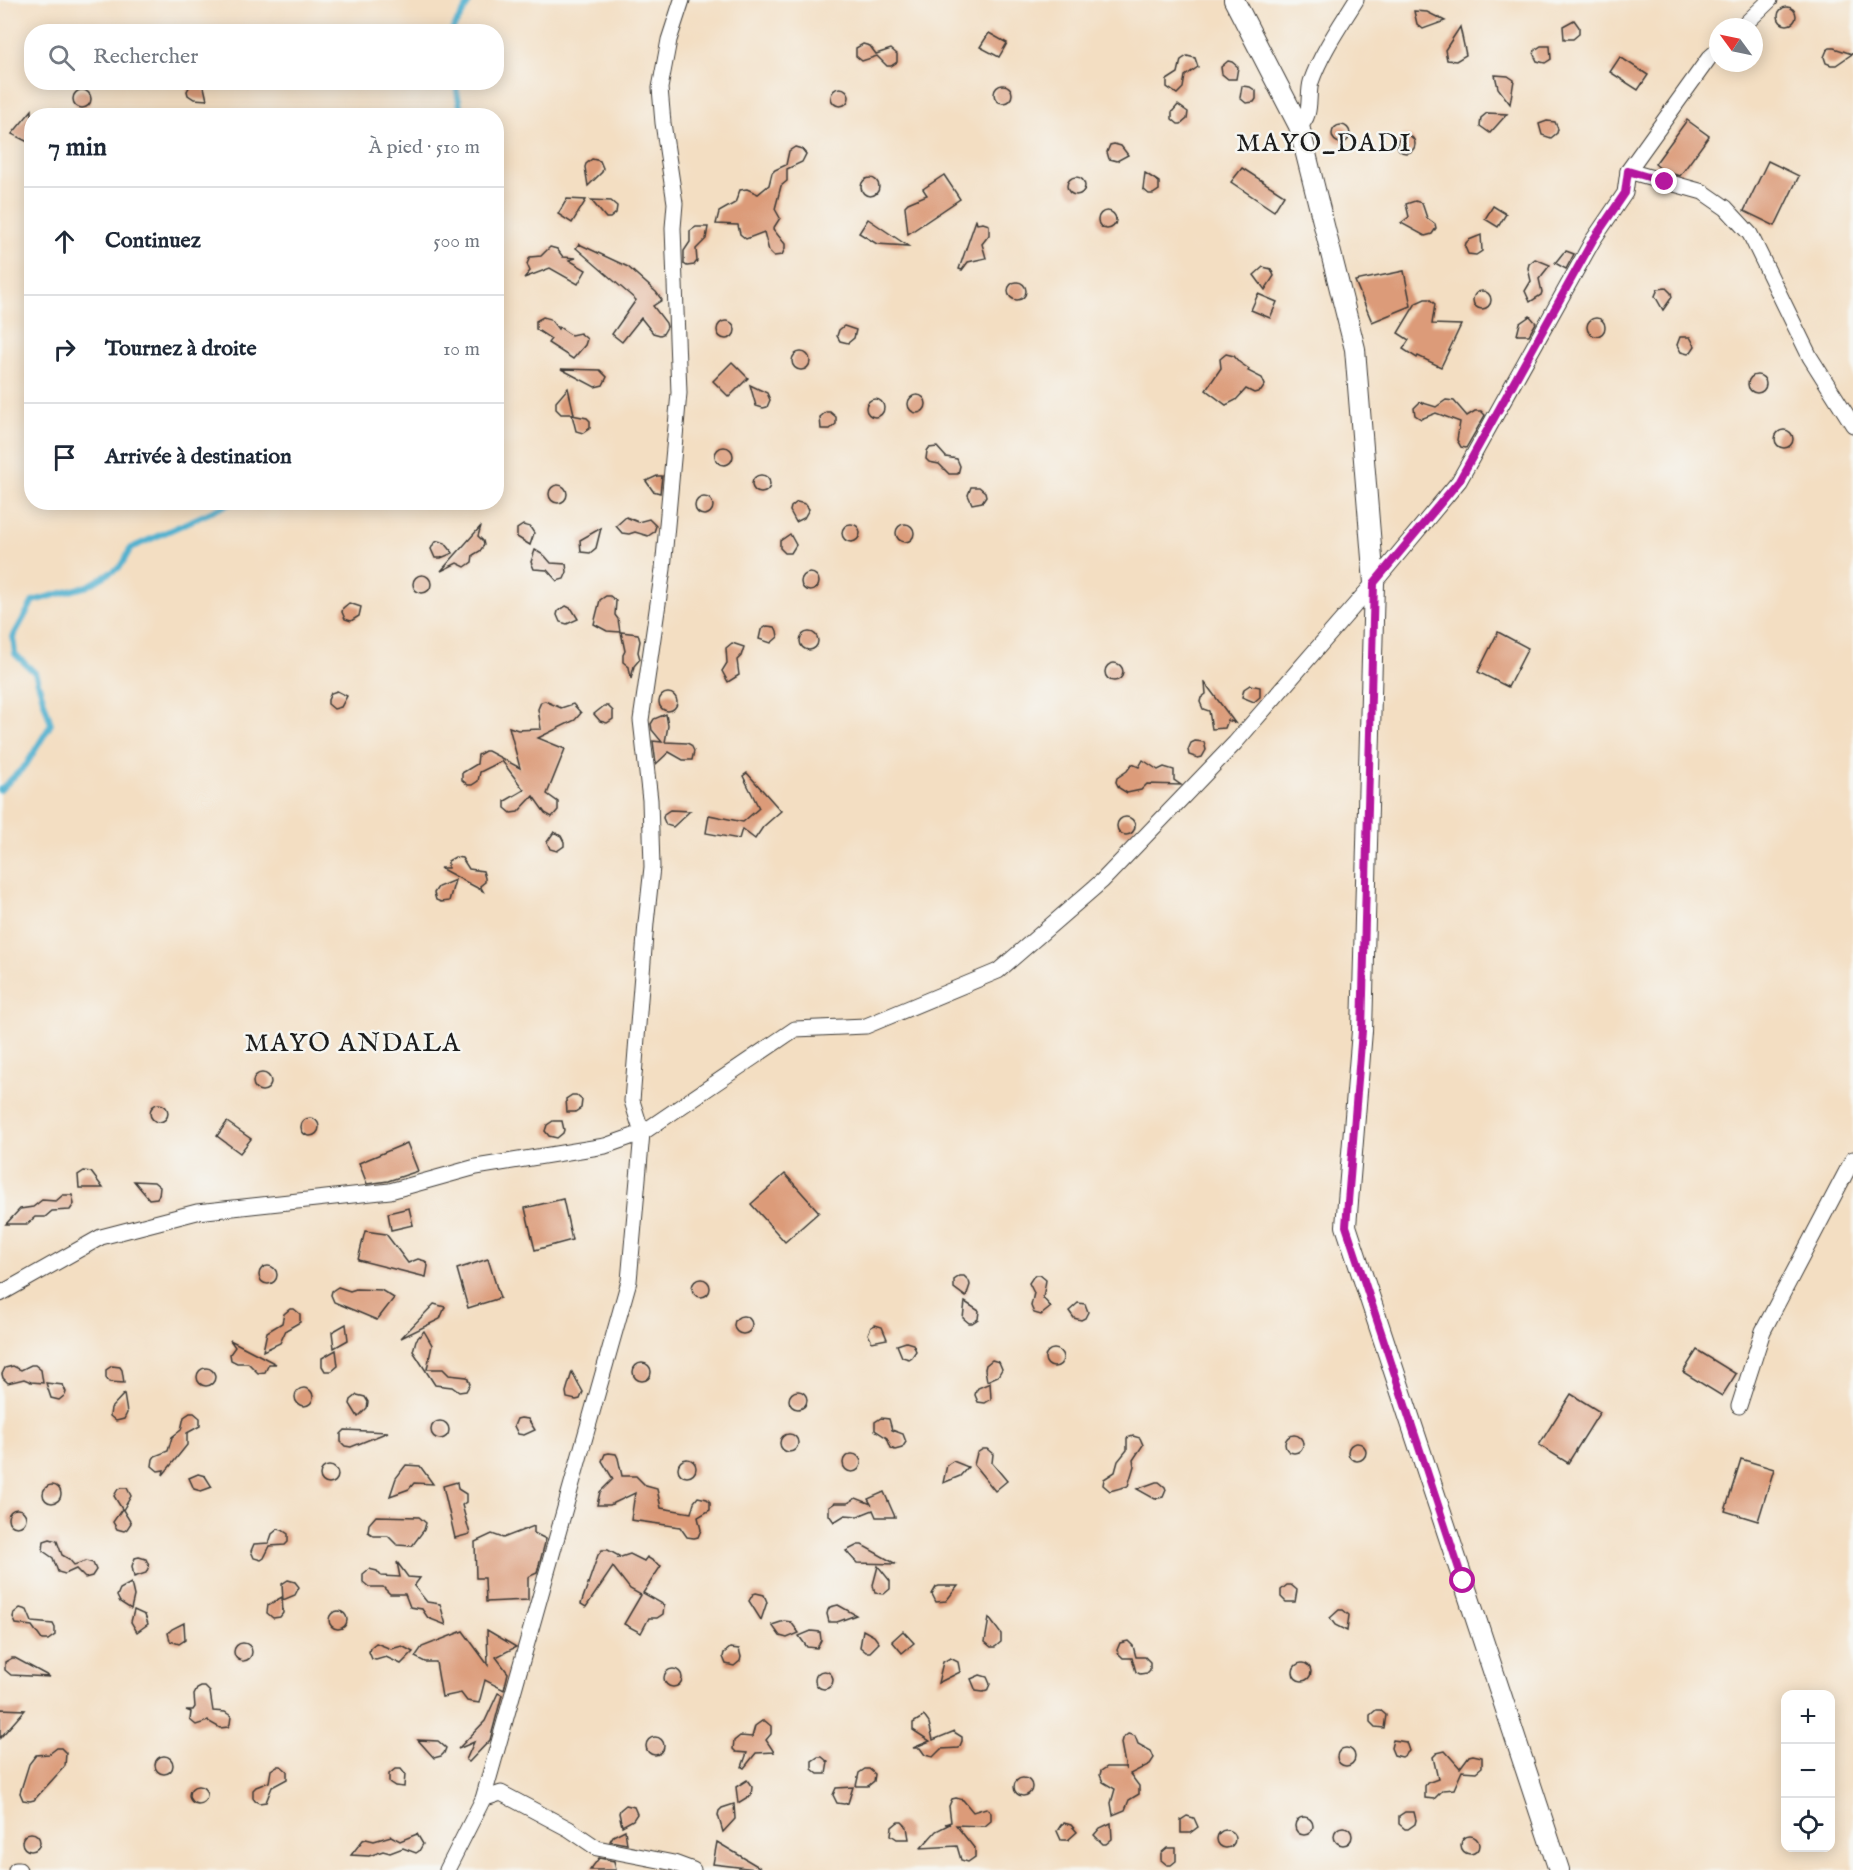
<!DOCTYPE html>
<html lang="fr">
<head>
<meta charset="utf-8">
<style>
	:root { --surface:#fff; --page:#f6f6f7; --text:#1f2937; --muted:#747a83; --line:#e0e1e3 }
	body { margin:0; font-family:"IM FELL English",serif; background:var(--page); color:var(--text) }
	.controls { position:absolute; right:18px; bottom:18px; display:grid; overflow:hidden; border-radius:12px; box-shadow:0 3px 15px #0003 }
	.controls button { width:54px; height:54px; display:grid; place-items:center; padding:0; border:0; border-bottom:2px solid var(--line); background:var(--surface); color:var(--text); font:30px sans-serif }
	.compass { position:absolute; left:1709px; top:18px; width:54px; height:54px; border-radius:50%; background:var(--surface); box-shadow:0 3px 15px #0003; rotate:303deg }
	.stop { position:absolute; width:18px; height:18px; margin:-14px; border:4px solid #b5179e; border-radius:50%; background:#fff }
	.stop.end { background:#b5179e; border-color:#fff; box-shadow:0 2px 6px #0008 }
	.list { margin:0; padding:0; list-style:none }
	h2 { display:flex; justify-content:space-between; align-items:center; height:78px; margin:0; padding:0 24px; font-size:26px }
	h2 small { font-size:20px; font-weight:400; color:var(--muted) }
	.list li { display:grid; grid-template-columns:39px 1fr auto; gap:18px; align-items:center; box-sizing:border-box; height:108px; padding:0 24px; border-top:2px solid var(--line) }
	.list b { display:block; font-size:22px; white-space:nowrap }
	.list em { font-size:20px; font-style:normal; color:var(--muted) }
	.icon { flex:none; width:33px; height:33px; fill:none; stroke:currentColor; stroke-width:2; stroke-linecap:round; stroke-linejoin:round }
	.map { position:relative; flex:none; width:1853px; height:1870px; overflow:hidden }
	.search { position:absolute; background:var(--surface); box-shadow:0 3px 15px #0003; left:24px; top:24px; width:480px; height:66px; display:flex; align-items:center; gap:15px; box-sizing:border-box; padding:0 21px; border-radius:24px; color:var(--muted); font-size:22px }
	.panel { position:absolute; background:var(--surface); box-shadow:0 3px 15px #0003; left:24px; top:108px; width:480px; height:402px; border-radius:24px }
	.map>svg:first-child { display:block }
</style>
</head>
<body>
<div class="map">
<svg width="1853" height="1870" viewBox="0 0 1853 1870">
	<rect width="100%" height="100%" fill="#f6f6f2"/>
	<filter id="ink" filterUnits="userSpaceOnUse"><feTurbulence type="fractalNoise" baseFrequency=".0167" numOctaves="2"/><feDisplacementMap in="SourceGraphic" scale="12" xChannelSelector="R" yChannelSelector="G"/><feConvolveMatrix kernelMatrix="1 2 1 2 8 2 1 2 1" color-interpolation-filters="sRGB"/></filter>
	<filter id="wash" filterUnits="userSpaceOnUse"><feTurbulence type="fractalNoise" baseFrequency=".008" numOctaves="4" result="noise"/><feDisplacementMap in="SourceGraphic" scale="24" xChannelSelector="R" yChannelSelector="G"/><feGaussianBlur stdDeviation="1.35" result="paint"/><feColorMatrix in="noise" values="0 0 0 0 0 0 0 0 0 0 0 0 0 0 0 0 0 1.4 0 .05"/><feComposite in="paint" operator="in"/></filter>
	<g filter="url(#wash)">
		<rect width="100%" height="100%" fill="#f3dec2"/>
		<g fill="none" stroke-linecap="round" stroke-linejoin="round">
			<g stroke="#51b1cf" stroke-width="6">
				<polyline points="451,32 471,0"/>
				<polyline points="455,82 462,116"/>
				<polyline points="0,790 26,765 51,724 35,673 15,654 14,645 13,637 33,601 88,586 120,567 131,548 233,502"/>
			</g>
		</g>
		<g id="blocks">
			<g fill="#dc9b79">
				<circle cx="1787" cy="16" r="9"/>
				<polygon points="1414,11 1427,12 1445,21 1423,29 1417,24"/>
				<polygon points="1574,20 1579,27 1579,34 1573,39 1564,39 1563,26"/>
				<polygon points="1460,27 1466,55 1456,61 1447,60 1445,50"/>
				<polygon points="989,33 1007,43 999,57 980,47"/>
				<polygon points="863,44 870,46 876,54 891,49 897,54 897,62 891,66 887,66 877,56 862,61 856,56 856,48"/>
				<polygon points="1541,46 1550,46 1551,59 1545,63 1537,61 1534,55 1535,50"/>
				<polygon points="1830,48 1834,48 1852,54 1836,65 1831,65 1826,63 1824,57 1827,50"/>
				<polygon points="1187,56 1195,58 1198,67 1185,76 1183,88 1177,94 1167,87 1167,80 1178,73 1181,60"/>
				<polygon points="1620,57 1648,75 1638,90 1610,72"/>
				<polygon points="1228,61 1232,62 1238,67 1236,79 1228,79 1222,74 1221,67"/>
				<polygon points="1495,75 1508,76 1514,80 1510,104 1498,88"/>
				<polygon points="198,82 204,87 207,100 194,99 188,95 187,91 191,84"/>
				<circle cx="1003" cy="94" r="9"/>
				<polygon points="1242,86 1250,87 1256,91 1256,99 1254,102 1246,103 1240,98"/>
				<circle cx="840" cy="97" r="9"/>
				<circle cx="82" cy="99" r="9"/>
				<polygon points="1178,105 1188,112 1187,119 1181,124 1178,124 1172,119 1172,112"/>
				<polygon points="32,110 32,144 12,134"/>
				<polygon points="1487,113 1507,114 1490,133 1480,126 1481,118"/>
				<polygon points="1687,120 1709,136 1680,176 1663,171 1655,164"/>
				<polygon points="1547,121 1555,122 1558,129 1557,133 1551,138 1542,135 1539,124"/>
				<circle cx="1341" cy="134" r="9"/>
				<circle cx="1406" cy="144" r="9"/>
				<polygon points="1114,144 1121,146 1128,155 1117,161 1109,159 1107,152 1110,145"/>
				<polygon points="795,147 802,149 806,154 802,162 787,169 787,181 781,186 775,209 780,218 773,229 785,244 785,248 782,255 774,256 769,251 764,232 746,239 740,234 738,225 716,224 719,212 735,203 740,190 747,189 758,194 769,185 772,173 775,170 786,165 789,151"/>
				<polygon points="592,159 600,161 603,168 602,172 588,186 585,167 586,164"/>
				<polygon points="1768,161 1799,176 1775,226 1744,211"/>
				<polygon points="1242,168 1284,195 1274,211 1231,182"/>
				<polygon points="1145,173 1159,182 1159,190 1153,194 1149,194 1143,189"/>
				<polygon points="944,175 960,199 908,234 905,206 908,203 927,195 923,189"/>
				<circle cx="1076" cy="186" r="9"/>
				<circle cx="870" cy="187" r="9"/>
				<polygon points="567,199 586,200 572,223 558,214"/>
				<polygon points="591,200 611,201 617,206 616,213 610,218 606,218"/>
				<polygon points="1415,201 1422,203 1427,218 1435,224 1436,228 1432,234 1425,236 1401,223 1409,217 1406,204"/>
				<polygon points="1493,206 1506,214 1498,227 1485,219"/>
				<circle cx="1107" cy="220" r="9"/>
				<polygon points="868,219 908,246 877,244 859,233"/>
				<polygon points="976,220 977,224 983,223 989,225 989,235 982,244 986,258 968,262 962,270 959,269"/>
				<polygon points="696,227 708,227 706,239 696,249 697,261 694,265 687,266 684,264 684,251 690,242 690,231"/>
				<polygon points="1481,235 1482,251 1476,255 1468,254 1465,247 1466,243 1469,240"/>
				<polygon points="579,244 628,267 656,292 662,300 653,306 666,323 667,327 663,334 660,335 653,333 641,318 622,342 612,334 636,300 576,248"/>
				<polygon points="550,247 557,249 563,257 576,258 569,260 586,270 578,284 550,268 524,278 530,271 527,264 530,257 541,256"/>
				<polygon points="1566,251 1574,254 1566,269 1555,263 1563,253"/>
				<polygon points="1535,259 1550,265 1539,279 1542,292 1541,295 1530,302 1525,291 1531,281 1528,268 1529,264"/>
				<polygon points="1263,267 1271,269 1274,276 1265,290 1254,275"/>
				<polygon points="1404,271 1411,306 1372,322 1355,281"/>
				<circle cx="1017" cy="291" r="9"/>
				<polygon points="1666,288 1671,293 1672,297 1663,310 1655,296 1658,289"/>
				<circle cx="1482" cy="300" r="9"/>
				<polygon points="1258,294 1277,302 1270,318 1251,310"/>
				<polygon points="1425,299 1429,299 1435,304 1432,324 1461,325 1441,367 1418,356 1417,358 1403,349 1409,340 1398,333 1416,303"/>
				<polygon points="1530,316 1536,323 1529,335 1517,335 1520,323"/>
				<polygon points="543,317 550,319 558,329 559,327 571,335 580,333 587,339 585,345 573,359 548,343 551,339 536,329 536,321"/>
				<circle cx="1596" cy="327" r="9"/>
				<circle cx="726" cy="330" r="9"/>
				<polygon points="844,326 856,330 854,338 848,343 840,341 837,336 839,330"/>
				<polygon points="1680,337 1690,337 1695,346 1691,352 1688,354 1681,352 1677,345"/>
				<circle cx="801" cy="361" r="9"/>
				<polygon points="1226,354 1234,356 1239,362 1249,369 1248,371 1262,378 1265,385 1261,391 1254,393 1246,389 1236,400 1226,405 1206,390 1221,368 1220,359"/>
				<polygon points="732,362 748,378 729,397 713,381"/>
				<polygon points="561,369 600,370 607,377 603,385 595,387"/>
				<circle cx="1757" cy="384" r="9"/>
				<polygon points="750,385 767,393 770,400 767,407 763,408 756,406"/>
				<polygon points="568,388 574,414 561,414 556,409 556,402"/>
				<circle cx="917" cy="404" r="9"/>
				<circle cx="875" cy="408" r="9"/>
				<polygon points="1446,400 1454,401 1467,416 1475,411 1481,411 1485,415 1466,448 1461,447 1457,440 1460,422 1436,413 1421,419 1415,415 1414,408 1420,402 1436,407"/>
				<polygon points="826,412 830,412 836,417 836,424 830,429 821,429 820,417"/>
				<polygon points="572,415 587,418 590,421 590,428 583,433 576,431"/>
				<circle cx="1784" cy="439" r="9"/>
				<polygon points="937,447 946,457 957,459 960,466 958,474 949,474 939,464 929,462 926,459 927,451 929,448"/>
				<circle cx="724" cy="456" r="9"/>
				<circle cx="761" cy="484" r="9"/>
				<polygon points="657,476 662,476 660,493 653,491 646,481"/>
				<circle cx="558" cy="494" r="9"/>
				<polygon points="971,487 979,487 985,492 986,496 982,502 972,504 968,495"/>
				<circle cx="704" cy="506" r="9"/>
				<polygon points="797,502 805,504 809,509 804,518 796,522 790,511 791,507"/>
				<polygon points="626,517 638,522 649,519 656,526 654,532 648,536 635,532 629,534 622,533 616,526"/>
				<circle cx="905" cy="533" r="9"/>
				<circle cx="851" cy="533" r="9"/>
				<polygon points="523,525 530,527 534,533 530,545 517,537 517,529"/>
				<polygon points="481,526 478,536 483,541 484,545 480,551 473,555 472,562 465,567 457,563 441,571"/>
				<polygon points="601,528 596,548 590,553 581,552 580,540"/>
				<polygon points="790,534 796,545 791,553 785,553 780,548 780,541"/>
				<polygon points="438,541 445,543 453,553 441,558 435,558 431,549 434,543"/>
				<polygon points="535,550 545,556 551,563 566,564 567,572 564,579 557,581 547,570 534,569 531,562"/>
				<circle cx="810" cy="582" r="9"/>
				<circle cx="422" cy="584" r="9"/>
				<polygon points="606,596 610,596 616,601 615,615 618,619 620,632 607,631 594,624 600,600"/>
				<polygon points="349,603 361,607 359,616 351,621 345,619 342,612 343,608"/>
				<polygon points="566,606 572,609 578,619 567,624 560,622 557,615 558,611"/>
				<polygon points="767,626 775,627 777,631 778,637 771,643 759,639 761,630"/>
				<polygon points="621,632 638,634 640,641 638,652 640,659 634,666 631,679 629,667 623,662 623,655 625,651"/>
				<polygon points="1498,632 1528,648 1508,687 1478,672"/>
				<circle cx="809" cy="641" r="9"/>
				<polygon points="732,643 744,647 741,656 737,660 739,675 728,682 722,671 727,663 726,648"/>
				<circle cx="1114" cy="672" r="9"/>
				<polygon points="1205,683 1235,723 1228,720 1225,728 1212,729 1209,711 1203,709 1200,702 1201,698 1206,694"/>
				<polygon points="1250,685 1260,687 1260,697 1254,702 1242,697 1244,689"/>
				<polygon points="337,691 347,696 341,707 334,709 328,704 328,700 331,693"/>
				<circle cx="668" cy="702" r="9"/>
				<polygon points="545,701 561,708 573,704 581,713 575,720 538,738 565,749 547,794 558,802 558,810 552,817 545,813 533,796 518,812 511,813 505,808 505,801 524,790 502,761 480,772 478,781 472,785 468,785 462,780 462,773 477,764 478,755 485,751 488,751 520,768 509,727 518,730 541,729 538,709 541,702"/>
				<polygon points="604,706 608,706 613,711 613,719 607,723 600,721 594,714"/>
				<polygon points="666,714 668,726 665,742 687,743 691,745 694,751 692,760 683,760 669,752 656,764 653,741 662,742 652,730 651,724 654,719"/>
				<polygon points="1195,741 1204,742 1206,750 1202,757 1198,758 1189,755 1188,750 1191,743"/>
				<polygon points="1143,760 1158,770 1164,767 1174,770 1174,780 1181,785 1147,784 1141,790 1127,793 1119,788 1116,782 1117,778 1127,771 1132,764 1139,767"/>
				<polygon points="747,773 781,811 763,827 755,839 742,829 739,839 706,833 709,815 743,822 759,808 743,776"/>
				<polygon points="670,810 690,811 673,827 666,825 663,818 664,814"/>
				<circle cx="1126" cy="826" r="9"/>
				<polygon points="554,832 561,836 564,842 564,846 557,851 550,849 547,842"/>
				<polygon points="455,857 462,858 469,869 483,871 485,878 485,882 480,886 483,891 440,868 448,868 448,861"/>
				<polygon points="455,880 449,901 441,902 436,900 434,893 438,887"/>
				<circle cx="262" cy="1082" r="9"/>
				<polygon points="572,1095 576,1095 582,1100 581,1108 575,1112 567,1112 566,1099"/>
				<circle cx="159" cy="1113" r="9"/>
				<circle cx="310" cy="1127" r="9"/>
				<polygon points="553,1121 562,1121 564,1130 563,1133 557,1138 549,1136 545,1131 547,1125"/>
				<polygon points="227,1122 251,1139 240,1153 217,1136"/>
				<polygon points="407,1143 418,1171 388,1181 367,1184 359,1163"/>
				<polygon points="84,1171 91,1172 103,1188 79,1188 78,1175"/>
				<polygon points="785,1174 819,1212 785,1242 751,1204"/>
				<polygon points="134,1181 154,1182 160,1187 159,1195 157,1198 149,1199"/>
				<polygon points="63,1195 72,1195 74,1204 70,1210 52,1211 45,1217 35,1217 27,1224 6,1224 20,1209 33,1207 42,1200 56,1201"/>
				<polygon points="563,1199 572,1240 535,1250 525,1208"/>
				<polygon points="409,1208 413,1225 391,1230 388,1213"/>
				<polygon points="365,1231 386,1234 408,1263 418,1259 425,1261 428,1266 426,1277 358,1260"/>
				<polygon points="488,1259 500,1298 468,1308 457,1269"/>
				<circle cx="268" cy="1275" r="9"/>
				<polygon points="1036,1275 1040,1275 1046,1280 1043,1298 1051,1307 1041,1315 1034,1313 1031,1306 1034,1293 1029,1283 1033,1277"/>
				<polygon points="960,1276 964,1276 969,1281 970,1285 966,1297 954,1288 954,1280"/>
				<circle cx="701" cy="1288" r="9"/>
				<polygon points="338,1287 350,1291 356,1289 381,1290 394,1298 377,1320 334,1302 331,1295 332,1291"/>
				<polygon points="965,1302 979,1311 978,1319 972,1323 969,1323 963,1318"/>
				<polygon points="1078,1303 1085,1304 1088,1312 1085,1318 1081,1320 1074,1318 1069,1311"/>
				<polygon points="434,1304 445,1307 440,1319 401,1338"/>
				<polygon points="290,1309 294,1309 300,1314 300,1322 286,1330 280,1343 263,1351 267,1332 282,1323 284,1314"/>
				<circle cx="743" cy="1325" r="9"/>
				<polygon points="346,1324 348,1340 334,1348 332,1332"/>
				<polygon points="875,1325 882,1327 887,1339 872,1342 868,1334 871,1327"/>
				<polygon points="424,1331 432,1345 427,1369 443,1369 449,1375 467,1377 470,1384 466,1391 459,1392 452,1387 435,1385 413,1351 416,1340"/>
				<polygon points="230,1340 255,1353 276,1364 269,1364 265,1372 258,1373 248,1363 237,1363 231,1360 230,1354 235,1347"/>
				<polygon points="906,1342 913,1344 916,1351 912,1357 909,1359 902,1357 897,1345"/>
				<circle cx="1054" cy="1358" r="9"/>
				<polygon points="336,1350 338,1366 332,1371 325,1371 322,1366 322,1358"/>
				<polygon points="1697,1350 1736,1374 1722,1396 1683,1372"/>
				<polygon points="992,1360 999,1362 1002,1369 998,1376 987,1381 985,1369 986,1365"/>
				<circle cx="642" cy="1372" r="9"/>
				<polygon points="31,1365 35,1365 41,1370 43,1383 31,1382 24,1379 8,1383 3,1378 2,1374 5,1368 13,1366 21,1370"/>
				<polygon points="112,1366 120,1367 122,1370 124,1383 109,1382 106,1378 106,1370"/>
				<circle cx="206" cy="1377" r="9"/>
				<polygon points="572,1372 583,1392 580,1399 576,1400 567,1398 566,1392"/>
				<polygon points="46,1383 63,1385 66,1392 65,1395 59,1400 51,1398"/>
				<polygon points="990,1383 991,1399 985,1403 978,1402 975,1395 976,1391 978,1388"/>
				<circle cx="304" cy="1397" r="9"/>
				<circle cx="798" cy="1400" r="9"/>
				<polygon points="124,1394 127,1413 124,1419 116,1421 110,1416 111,1408"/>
				<polygon points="1571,1394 1600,1412 1568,1463 1539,1445"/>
				<polygon points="357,1395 365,1397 368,1402 367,1408 358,1417 350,1404 351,1400"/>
				<polygon points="190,1413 194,1413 200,1418 200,1426 187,1433 187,1445 163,1475 164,1470 158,1471 152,1466 153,1459 155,1456 168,1451 172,1437 181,1430 184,1417"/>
				<polygon points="521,1418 528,1419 535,1430 524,1435 518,1434 514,1426 517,1419"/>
				<polygon points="881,1418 889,1419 892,1430 903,1434 906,1442 902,1448 895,1450 891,1448 887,1438 875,1430 875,1422"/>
				<circle cx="440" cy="1430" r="9"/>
				<polygon points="345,1430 388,1432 351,1447 345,1446 341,1442 341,1434"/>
				<circle cx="789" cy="1443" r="9"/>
				<circle cx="1294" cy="1444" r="9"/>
				<polygon points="1133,1436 1140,1438 1143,1445 1133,1460 1134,1466 1128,1486 1110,1491 1103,1485 1104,1479 1115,1472 1118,1461 1127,1450 1127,1438"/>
				<circle cx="1357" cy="1452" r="9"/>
				<polygon points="983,1449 987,1449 993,1454 992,1463 1007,1481 995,1491 974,1465 977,1453"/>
				<polygon points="609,1453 616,1454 618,1458 622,1476 636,1476 646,1486 657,1489 661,1508 691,1513 694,1502 698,1497 707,1499 710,1502 710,1510 698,1517 701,1530 698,1537 694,1538 687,1537 680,1527 631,1520 635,1493 610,1505 597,1505 600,1492 613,1479 602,1461 605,1454"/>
				<circle cx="852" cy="1463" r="9"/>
				<polygon points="1741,1459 1774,1469 1758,1521 1725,1511"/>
				<circle cx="687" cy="1468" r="9"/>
				<polygon points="953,1461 968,1467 960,1476 943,1483 947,1465"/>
				<polygon points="406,1465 420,1466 433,1484 414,1483 409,1489 390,1496 396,1478"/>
				<circle cx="329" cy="1475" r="9"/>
				<polygon points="198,1474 205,1476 212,1487 201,1491 194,1489 189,1478"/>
				<polygon points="457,1482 458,1489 466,1494 466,1502 462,1505 470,1534 455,1538 443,1486"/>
				<polygon points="1156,1482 1159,1482 1165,1487 1166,1490 1163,1497 1155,1499 1137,1489"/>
				<circle cx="52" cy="1494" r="9"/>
				<polygon points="121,1488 127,1488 131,1496 123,1510 131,1523 127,1529 124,1531 117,1529 113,1522 122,1509 114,1496 118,1489"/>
				<polygon points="884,1492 895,1517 876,1517 873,1510 858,1516 845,1515 834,1522 829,1515 829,1507 835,1503 848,1503 856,1498 871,1504 868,1499"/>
				<circle cx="17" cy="1518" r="9"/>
				<polygon points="376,1516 419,1517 426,1523 424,1530 412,1546 397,1545 388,1536 374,1536 368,1532 369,1524"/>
				<polygon points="534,1526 534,1533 546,1539 537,1573 528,1577 528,1600 486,1602 485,1578 476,1578 475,1542 492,1534 503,1538"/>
				<polygon points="278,1529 282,1530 288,1534 288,1542 285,1545 270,1546 264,1558 261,1560 254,1558 251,1551 254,1544 269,1543 272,1534"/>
				<polygon points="50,1539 57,1541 62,1555 69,1559 74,1565 86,1561 93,1563 96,1570 92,1576 85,1578 76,1569 65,1574 58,1572 53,1558 43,1551 44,1541"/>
				<polygon points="858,1545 862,1545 896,1564 857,1563 846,1551"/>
				<polygon points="602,1550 608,1550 619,1556 618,1558 630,1554 644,1561 647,1557 661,1566 643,1593 661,1603 664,1606 663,1614 657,1618 649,1618 641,1633 624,1624 641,1595 630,1589 613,1567 586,1607 581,1604 598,1555"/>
				<polygon points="139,1557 146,1559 149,1566 146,1573 134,1577 132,1566 135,1558"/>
				<polygon points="397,1562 408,1577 420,1578 414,1586 427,1602 440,1604 446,1625 428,1618 422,1609 410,1607 405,1594 390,1594 383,1587 369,1587 363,1582 363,1574 369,1569 377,1571 381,1576 400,1577"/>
				<polygon points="878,1566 890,1581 890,1589 884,1594 875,1593 873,1585"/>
				<polygon points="288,1580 295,1582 299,1587 295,1595 283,1600 282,1584"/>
				<polygon points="131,1583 134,1596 131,1609 120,1602 117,1596 120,1589"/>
				<polygon points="1287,1585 1291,1585 1297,1590 1295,1602 1286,1602 1281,1597 1281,1590"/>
				<polygon points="939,1586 958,1586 946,1601 936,1602 932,1594 936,1587"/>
				<polygon points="756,1593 764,1595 767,1602 761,1620 749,1601 753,1594"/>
				<polygon points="282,1597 283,1613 280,1617 273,1618 267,1613 268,1605"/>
				<polygon points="838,1605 856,1615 837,1622 829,1622 827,1614 828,1610 830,1607"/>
				<polygon points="20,1608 27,1610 32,1622 53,1624 55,1628 55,1635 48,1640 42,1640 32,1626 16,1624 13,1617 14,1613"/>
				<polygon points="134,1610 145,1615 148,1624 137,1632 131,1622"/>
				<polygon points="1339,1610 1343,1610 1349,1615 1347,1631 1335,1625 1330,1618"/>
				<circle cx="338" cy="1620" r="9"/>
				<polygon points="989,1618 1001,1634 1001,1642 995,1647 991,1647 985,1642"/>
				<polygon points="784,1621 791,1622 799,1633 787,1638 780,1636 772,1625"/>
				<polygon points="184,1623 185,1640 179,1644 170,1641 168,1633 172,1629"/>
				<polygon points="487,1630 516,1647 496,1657 508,1673 504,1690 485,1680 479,1703 467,1701 461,1693 442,1697 436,1662 425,1662 415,1657 422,1647 463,1631 488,1665"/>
				<polygon points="863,1630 874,1636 879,1643 870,1652 866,1652 860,1647"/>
				<polygon points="811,1631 820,1632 821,1640 817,1648 807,1647 799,1636"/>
				<polygon points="903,1631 914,1643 902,1653 892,1641"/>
				<polygon points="1128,1641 1133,1646 1136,1657 1145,1657 1150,1662 1150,1670 1147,1673 1140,1674 1136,1672 1132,1658 1123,1658 1118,1653 1117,1650 1120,1643"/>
				<polygon points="376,1643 391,1649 402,1646 413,1652 401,1664 386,1657 376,1660 372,1659 369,1652 370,1648"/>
				<circle cx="243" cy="1652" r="9"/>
				<polygon points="730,1648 739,1649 741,1657 740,1661 734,1666 726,1664 723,1657 724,1653"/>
				<polygon points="12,1658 15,1658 50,1677 11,1675 5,1670 5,1662"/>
				<polygon points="950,1658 958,1662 960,1672 938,1683 943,1662"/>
				<circle cx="1302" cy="1672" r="9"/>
				<circle cx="673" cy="1678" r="9"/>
				<circle cx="824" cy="1680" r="9"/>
				<polygon points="980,1675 987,1677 990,1684 987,1691 983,1692 976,1691 971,1679"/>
				<polygon points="201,1687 205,1687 210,1692 213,1711 225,1712 231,1716 230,1724 228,1727 220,1728 208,1721 196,1725 190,1720 191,1712 186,1710 193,1710 195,1707 194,1695 197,1689"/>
				<polygon points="498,1693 502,1695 490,1740 469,1762 466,1760 474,1742 458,1749 485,1721"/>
				<polygon points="0,1709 25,1710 0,1738"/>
				<polygon points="1376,1710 1380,1710 1386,1715 1384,1728 1375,1727 1370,1722 1370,1715"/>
				<polygon points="924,1716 929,1723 933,1740 955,1731 954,1732 962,1737 962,1741 959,1748 941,1749 933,1757 925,1755 920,1748 913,1748 930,1741 913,1730 913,1723"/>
				<polygon points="762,1721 765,1721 771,1726 771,1734 766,1740 774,1752 756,1753 744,1768 742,1767 747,1753 736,1752 733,1749 734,1741 740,1736 752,1737 755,1726"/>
				<polygon points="1128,1734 1135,1736 1138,1744 1151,1751 1154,1758 1150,1764 1130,1774 1139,1786 1139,1794 1129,1800 1125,1810 1113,1815 1111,1803 1115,1789 1103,1782 1100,1775 1101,1771 1107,1767 1125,1767 1126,1770 1121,1743 1122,1739"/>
				<circle cx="655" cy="1746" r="9"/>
				<polygon points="418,1740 438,1741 446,1748 444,1753 441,1756 434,1758"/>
				<polygon points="1393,1740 1406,1742 1409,1751 1405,1755 1402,1757 1394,1755 1391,1748"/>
				<polygon points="57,1748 61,1748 66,1753 65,1766 34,1800 30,1801 23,1800 20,1793 29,1764 36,1755 49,1754"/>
				<circle cx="1346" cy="1757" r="9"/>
				<polygon points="1445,1751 1460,1768 1469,1756 1473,1755 1482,1757 1482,1767 1476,1772 1462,1771 1454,1789 1443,1790 1434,1799 1425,1798 1425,1786 1427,1783 1438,1779 1433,1757 1437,1753"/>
				<circle cx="164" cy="1765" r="9"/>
				<polygon points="818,1757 822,1757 828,1762 826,1774 818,1774 812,1769 812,1761"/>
				<polygon points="277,1766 281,1766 287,1771 287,1779 272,1787 266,1802 259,1803 255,1801 253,1798 253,1790 256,1787 269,1782 271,1770"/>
				<polygon points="395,1769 401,1769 405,1774 404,1787 395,1786 389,1782 389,1774"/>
				<polygon points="865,1769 869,1769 875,1774 874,1781 868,1786 856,1786 859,1773"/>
				<circle cx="1023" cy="1787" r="9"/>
				<polygon points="747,1780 752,1787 751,1795 738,1803 736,1787"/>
				<circle cx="198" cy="1795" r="9"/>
				<polygon points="853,1787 848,1803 844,1804 837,1803 833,1795 836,1788"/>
				<polygon points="956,1798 963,1800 973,1812 986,1808 991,1813 991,1821 985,1826 956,1825 975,1849 975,1857 968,1862 961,1860 957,1846 921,1848 936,1831 950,1824 945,1824 951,1822 949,1806 952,1799"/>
				<polygon points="734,1804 735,1819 723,1832 718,1815 719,1811 722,1808"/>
				<polygon points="626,1805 634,1807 637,1814 633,1820 622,1826 619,1813 620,1810"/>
				<polygon points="1405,1812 1414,1812 1416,1820 1415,1824 1408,1829 1405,1829 1399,1824 1399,1816"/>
				<polygon points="1187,1816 1194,1818 1198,1827 1190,1833 1181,1833 1181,1820"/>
				<circle cx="1304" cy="1826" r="9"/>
				<polygon points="898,1822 902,1822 907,1827 909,1839 897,1839 891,1835 892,1827"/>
				<polygon points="1064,1823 1071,1825 1077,1832 1068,1840 1061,1840 1057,1831 1061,1825"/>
				<polygon points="1111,1823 1112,1839 1106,1844 1103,1844 1094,1835 1100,1828"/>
				<circle cx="1343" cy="1836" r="9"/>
				<polygon points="625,1830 627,1844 610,1841 613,1836"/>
				<circle cx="1226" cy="1839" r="9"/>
				<circle cx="31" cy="1842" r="9"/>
				<polygon points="417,1834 423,1844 419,1851 416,1853 403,1848 390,1853 383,1851 369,1856 351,1855 363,1840 366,1839 374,1841 391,1836 400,1841"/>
				<circle cx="1470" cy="1845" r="9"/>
				<polygon points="717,1842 764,1870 713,1864"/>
				<polygon points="1167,1848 1176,1848 1176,1861 1171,1865 1167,1865 1161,1860 1161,1853"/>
				<polygon points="599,1858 614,1861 616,1870 590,1870"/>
			</g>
		</g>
	</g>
	<g filter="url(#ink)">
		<use href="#blocks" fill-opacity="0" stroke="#3c3935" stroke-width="1.5"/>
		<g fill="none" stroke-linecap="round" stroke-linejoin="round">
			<defs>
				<g id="minor">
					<polyline points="1742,27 1770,0"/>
					<path d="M1299,126c14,-10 8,-30 12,-44 10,-29 29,-56 45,-82"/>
					<polyline points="1628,171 1703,192 1726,208 1750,234 1810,357 1853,425"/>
					<polyline points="0,1294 101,1237 197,1212 390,1191 476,1167 605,1146 642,1133 632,1101 646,923 652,867 650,800 641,720 663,569 679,393 673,228 675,203 663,123 660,88 669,40 682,0"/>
					<polyline points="1739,1406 1763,1331 1853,1159"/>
					<polyline points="483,1799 501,1793 569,1829 597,1848 674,1863 693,1870"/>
					<polyline points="16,1870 19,1870"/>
					<polyline points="447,1870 483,1799 629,1281 642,1133 795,1029 866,1026 998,971 1102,881 1235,743 1374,583 1459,481 1593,240 1625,193 1628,171 1709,58 1718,50"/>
				</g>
				<polyline id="tertiary" points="1234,0 1299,126 1355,349 1374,583 1362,1031 1346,1226 1559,1870"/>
			</defs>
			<use href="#minor" stroke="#3c3935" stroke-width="17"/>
			<use href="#tertiary" stroke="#3c3935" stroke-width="22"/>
			<use href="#minor" stroke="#fff" stroke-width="15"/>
			<use href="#tertiary" stroke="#fff" stroke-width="20"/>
		</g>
	</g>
	<g fill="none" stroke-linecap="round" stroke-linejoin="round" filter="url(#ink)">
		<polyline stroke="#b5179e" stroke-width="8" points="1463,1581 1346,1226 1362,1031 1374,583 1459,481 1593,240 1625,193 1628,171 1665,182"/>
	</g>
	<g text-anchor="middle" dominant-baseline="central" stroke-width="5" stroke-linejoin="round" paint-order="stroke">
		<g font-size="26" letter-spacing="1.5" fill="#1c1c1c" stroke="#f6f6f2">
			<text x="1324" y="143">MAYO_DADI</text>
			<text x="353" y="1043">MAYO ANDALA</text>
		</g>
	</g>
</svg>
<div class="controls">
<button>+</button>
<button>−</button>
<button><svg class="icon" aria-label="locate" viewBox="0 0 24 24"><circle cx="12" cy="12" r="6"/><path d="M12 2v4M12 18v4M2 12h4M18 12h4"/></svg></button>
</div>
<svg class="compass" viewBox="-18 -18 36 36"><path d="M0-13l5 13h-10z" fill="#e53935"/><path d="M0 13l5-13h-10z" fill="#747a83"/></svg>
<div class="stop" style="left:1463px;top:1581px"></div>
<div class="stop end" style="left:1665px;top:182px"></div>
<div class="search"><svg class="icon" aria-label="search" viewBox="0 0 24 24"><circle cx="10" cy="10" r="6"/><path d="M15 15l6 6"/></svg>Rechercher</div>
<section class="panel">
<h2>7 min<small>À pied · 510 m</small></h2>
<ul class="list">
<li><svg class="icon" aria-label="ahead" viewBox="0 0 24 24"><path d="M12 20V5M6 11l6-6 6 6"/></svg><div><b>Continuez</b></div><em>500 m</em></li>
<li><svg class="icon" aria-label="right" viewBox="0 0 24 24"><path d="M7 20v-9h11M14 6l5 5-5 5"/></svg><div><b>Tournez à droite</b></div><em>10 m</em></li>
<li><svg class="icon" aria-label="arrive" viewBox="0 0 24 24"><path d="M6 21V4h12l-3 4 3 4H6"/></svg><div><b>Arrivée à destination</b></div></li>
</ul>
</section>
</div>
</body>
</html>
